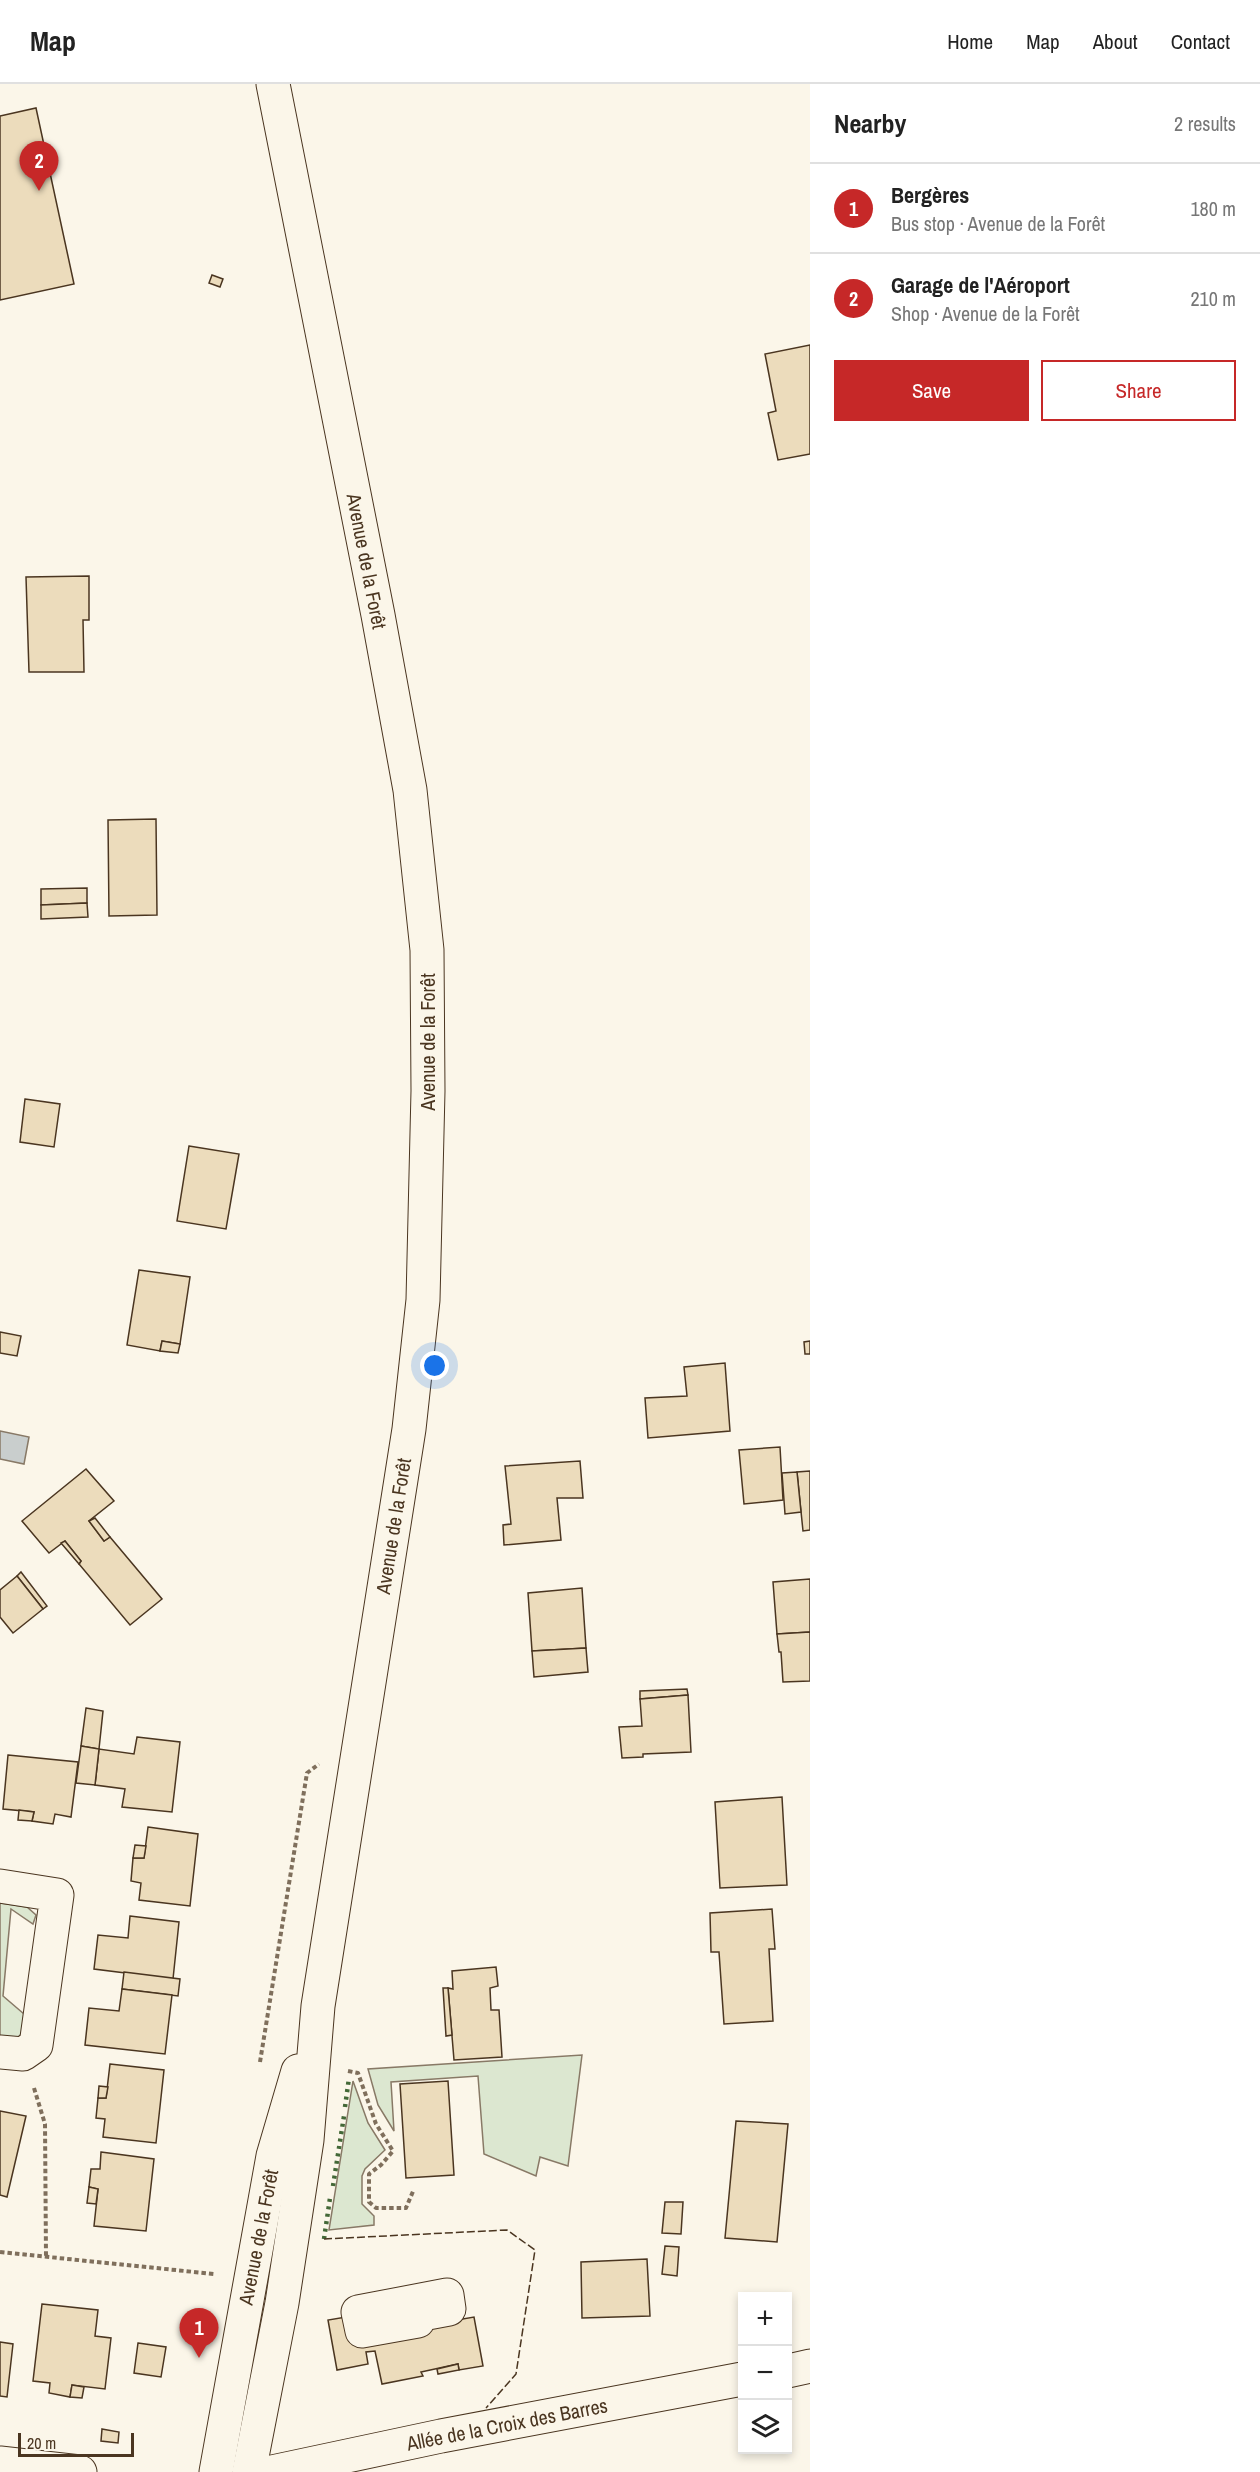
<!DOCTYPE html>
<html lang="en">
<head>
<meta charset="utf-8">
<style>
	:root { --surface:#fff; --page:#f2f2f2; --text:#222; --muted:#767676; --line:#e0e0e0; --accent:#c62828 }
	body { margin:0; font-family:"Archivo Narrow",sans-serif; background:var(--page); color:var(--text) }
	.controls { position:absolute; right:18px; bottom:18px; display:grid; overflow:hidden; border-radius:0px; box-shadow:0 3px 9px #0003 }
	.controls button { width:54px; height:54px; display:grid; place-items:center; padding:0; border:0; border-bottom:2px solid var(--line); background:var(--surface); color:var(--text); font:30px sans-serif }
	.scale { position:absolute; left:18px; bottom:15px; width:116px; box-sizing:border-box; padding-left:6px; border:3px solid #4a3520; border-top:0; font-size:16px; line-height:21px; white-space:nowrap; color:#4a3520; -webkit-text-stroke:4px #fbf6e9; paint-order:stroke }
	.you { position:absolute; left:435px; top:1282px; width:21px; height:21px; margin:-15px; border:4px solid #fff; border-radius:50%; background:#1a73e8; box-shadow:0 0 0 9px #1a73e833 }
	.badge { display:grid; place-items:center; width:39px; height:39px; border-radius:50%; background:var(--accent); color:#fff; font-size:20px; font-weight:700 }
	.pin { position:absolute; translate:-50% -50px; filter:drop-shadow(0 2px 3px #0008) }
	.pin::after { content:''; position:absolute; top:32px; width:21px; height:18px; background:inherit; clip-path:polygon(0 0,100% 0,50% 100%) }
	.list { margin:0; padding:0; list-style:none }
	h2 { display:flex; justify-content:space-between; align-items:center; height:78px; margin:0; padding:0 24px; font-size:26px }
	h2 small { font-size:20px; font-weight:400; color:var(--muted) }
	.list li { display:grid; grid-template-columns:39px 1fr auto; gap:18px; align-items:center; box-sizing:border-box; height:90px; padding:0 24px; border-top:2px solid var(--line) }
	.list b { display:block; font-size:22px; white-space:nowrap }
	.list p { margin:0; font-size:20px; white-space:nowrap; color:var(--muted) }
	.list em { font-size:20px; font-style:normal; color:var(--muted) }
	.actions { display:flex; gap:12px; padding:18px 24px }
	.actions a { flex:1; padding:14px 0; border:2px solid var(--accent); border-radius:0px; text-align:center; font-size:21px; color:var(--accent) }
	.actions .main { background:var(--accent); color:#fff }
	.icon { flex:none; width:33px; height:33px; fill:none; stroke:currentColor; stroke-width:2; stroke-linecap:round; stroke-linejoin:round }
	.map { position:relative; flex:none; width:810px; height:2388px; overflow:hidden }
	header { display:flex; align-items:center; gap:36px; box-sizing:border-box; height:84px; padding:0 30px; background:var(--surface); border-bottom:2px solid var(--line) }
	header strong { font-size:28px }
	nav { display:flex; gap:33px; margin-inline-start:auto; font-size:21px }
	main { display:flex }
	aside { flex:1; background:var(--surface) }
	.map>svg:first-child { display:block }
</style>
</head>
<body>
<header>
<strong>Map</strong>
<nav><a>Home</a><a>Map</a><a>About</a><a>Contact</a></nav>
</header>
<main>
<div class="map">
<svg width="810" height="2388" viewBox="0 0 810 2388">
	<rect width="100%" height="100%" fill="#fbf6e9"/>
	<g fill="#dce7d0" stroke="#887966" stroke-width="1.5">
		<polygon points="0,1819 27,1823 36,1831 33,1840 11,1825 3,1912 24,1930 22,1949 14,1958 0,1956"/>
		<polygon points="582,1971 568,2082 540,2073 536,2092 484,2070 478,1992 391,1998 394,2047 378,2021 368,1985"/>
		<polygon points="353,1997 368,2039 385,2066 365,2085 362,2092 362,2120 374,2132 374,2141 329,2146"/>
	</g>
	<polygon fill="#c9cecd" stroke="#887966" stroke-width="1.5" points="0,1347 29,1353 24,1380 0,1375"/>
	<g fill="#ecdcbc" stroke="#4a3520" stroke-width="1.5">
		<polygon points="36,24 74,200 0,216 0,32"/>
		<polygon points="212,191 223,195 220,203 209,199"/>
		<polygon points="810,261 810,370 778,376 768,329 776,327 765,270"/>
		<polygon points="89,492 89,536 83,536 84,588 29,588 26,493"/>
		<polygon points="156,735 157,831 109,832 108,736"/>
		<polygon points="87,804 87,819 41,821 41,805"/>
		<polygon points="87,819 88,833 41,835 41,821"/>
		<polygon points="25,1015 60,1020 54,1063 20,1058"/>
		<polygon points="189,1062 239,1070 226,1145 177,1137"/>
		<polygon points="139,1186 190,1193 180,1260 162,1257 160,1267 127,1261"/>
		<polygon points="0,1248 21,1252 17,1272 0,1269"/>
		<polygon points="162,1257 180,1260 178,1269 160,1267"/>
		<polygon points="810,1257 810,1270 805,1270 804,1258"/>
		<polygon points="725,1279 730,1347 648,1354 645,1314 687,1312 684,1283"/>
		<polygon points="780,1363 783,1416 744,1420 739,1366"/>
		<polygon points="580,1377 583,1414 557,1414 561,1456 504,1461 503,1441 511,1440 505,1382"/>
		<polygon points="86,1385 114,1417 89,1437 104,1457 110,1453 162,1515 130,1541 79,1480 81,1477 65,1457 49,1469 22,1437"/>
		<polygon points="810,1387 810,1446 803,1447 797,1388"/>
		<polygon points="797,1388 801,1428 785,1430 782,1389"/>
		<polygon points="95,1434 110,1453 104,1457 89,1437"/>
		<polygon points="65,1457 81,1477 79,1480 61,1459"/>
		<polygon points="21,1488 47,1522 43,1525 17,1492"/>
		<polygon points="17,1492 43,1525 13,1549 0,1533 0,1506"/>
		<polygon points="810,1495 810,1548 777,1550 773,1498"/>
		<polygon points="582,1504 586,1564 532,1567 528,1509"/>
		<polygon points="810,1548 810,1597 783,1598 781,1568 779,1568 777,1550"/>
		<polygon points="586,1564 588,1588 534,1593 532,1567"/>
		<polygon points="687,1605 688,1611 640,1615 640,1607"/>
		<polygon points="688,1611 691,1668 643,1670 643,1673 622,1674 619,1643 642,1642 640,1615"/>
		<polygon points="86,1624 103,1627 99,1665 81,1662"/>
		<polygon points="137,1653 180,1658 172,1728 122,1723 125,1705 95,1701 99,1665 134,1670"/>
		<polygon points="81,1662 99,1665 95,1701 76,1699"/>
		<polygon points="8,1671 78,1678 71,1733 55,1730 53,1740 32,1737 34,1728 3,1725"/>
		<polygon points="782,1713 787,1801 720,1804 715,1718"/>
		<polygon points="19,1726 34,1728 32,1737 18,1736"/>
		<polygon points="148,1743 198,1750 190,1822 139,1816 141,1799 131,1797 133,1774 144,1774"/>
		<polygon points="135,1761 146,1762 144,1774 133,1774"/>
		<polygon points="772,1825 775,1865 769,1865 773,1937 724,1940 719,1868 711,1868 710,1829"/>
		<polygon points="130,1832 179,1838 173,1895 94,1885 98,1851 128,1854"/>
		<polygon points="496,1883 498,1902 490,1904 491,1926 499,1926 502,1973 454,1976 448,1904 453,1905 452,1887"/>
		<polygon points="124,1888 180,1895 178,1912 122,1905"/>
		<polygon points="443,1904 448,1904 452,1951 446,1952"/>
		<polygon points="122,1905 172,1911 165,1970 85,1961 89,1924 119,1927"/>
		<polygon points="110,1980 164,1986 156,2059 103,2053 105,2035 96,2034 98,2014 106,2014"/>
		<polygon points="448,1997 454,2091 406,2094 400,2000"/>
		<polygon points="99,2002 108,2003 106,2014 98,2014"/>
		<polygon points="0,2027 26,2032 7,2113 0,2111"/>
		<polygon points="736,2037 788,2040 777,2158 725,2154"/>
		<polygon points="101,2068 154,2075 146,2147 94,2142 98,2105 89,2103 91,2085 100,2085"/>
		<polygon points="89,2103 98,2105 96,2120 87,2119"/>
		<polygon points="665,2118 683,2118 681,2150 662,2149"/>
		<polygon points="665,2162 679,2163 677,2192 662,2190"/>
		<polygon points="647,2175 650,2232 582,2234 581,2178"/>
		<polygon points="42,2220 98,2226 95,2252 111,2254 105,2305 72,2301 70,2313 49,2309 50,2299 33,2297"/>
		<polygon points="358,2231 451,2237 474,2233 483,2282 459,2286 458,2280 421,2288 423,2292 382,2300 375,2267 366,2268 368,2280 337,2286 328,2236"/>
		<polygon points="0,2258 13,2260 7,2313 0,2312"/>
		<polygon points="138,2259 166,2263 161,2293 134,2289"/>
		<polygon points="458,2280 459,2286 438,2290 437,2285"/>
		<polygon points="72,2301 84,2303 82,2314 70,2313"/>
		<polygon points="102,2345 119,2348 118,2359 101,2357"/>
	</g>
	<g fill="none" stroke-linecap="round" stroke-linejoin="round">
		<defs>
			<g id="minor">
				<polyline points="0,1802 57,1811 36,1961 23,1970 0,1968"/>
				<polygon points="447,2211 449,2225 417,2231 418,2237 362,2247 358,2228"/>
				<polyline points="788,2287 810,2282"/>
				<polyline points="0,2379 80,2388"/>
				<polyline points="272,2388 441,2352 742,2295"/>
			</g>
			<g id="major">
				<polyline points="216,2388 273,2072 298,1987"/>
				<polyline points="249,2388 282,2219 307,2056 318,1922 409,1345 423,1216 428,1007 427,866 410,706 378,531 273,0"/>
			</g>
		</defs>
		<use href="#minor" stroke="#4a3520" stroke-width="35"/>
		<use href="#major" stroke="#4a3520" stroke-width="35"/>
		<g stroke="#7f6f5c" stroke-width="4" stroke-dasharray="4.5 3" stroke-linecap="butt">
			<polyline points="260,1978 307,1689 319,1680"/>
			<polyline points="348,1987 358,1989 376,2040 393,2067 381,2081 369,2090 369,2118 376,2124 406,2124 414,2105"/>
			<polyline points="34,2004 45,2040 46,2173"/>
			<polyline points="0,2168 214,2190"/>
		</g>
		<use href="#minor" stroke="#fbf6e9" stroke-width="33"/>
		<use href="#major" stroke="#fbf6e9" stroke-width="33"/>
		<g stroke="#436837" stroke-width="4.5" stroke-dasharray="3 4.5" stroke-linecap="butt">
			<polyline points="345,2023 349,1994"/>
			<polyline points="333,2102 344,2032"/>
			<polyline points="324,2155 330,2114"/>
		</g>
		<polyline stroke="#4a3520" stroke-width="1.5" stroke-dasharray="8 3" stroke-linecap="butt" points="324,2155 507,2146 535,2166 516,2290 486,2324"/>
	</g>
	<g text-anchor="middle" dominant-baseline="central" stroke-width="4.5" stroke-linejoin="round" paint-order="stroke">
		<g font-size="20" fill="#4a3520" stroke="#fbf6e9">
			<text transform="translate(367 477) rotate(79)">Avenue de la Forêt</text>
			<text transform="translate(427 958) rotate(-90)">Avenue de la Forêt</text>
			<text transform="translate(393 1442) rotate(-81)">Avenue de la Forêt</text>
			<text transform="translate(258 2153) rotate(-79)">Avenue de la Forêt</text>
			<text transform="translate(507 2340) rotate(-11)">Allée de la Croix des Barres</text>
		</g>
	</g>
</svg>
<div class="controls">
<button>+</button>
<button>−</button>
<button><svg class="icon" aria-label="layers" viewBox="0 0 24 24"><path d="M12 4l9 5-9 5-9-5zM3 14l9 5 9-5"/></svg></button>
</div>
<div class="scale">20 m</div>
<div class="you"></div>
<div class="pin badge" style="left:199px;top:2274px">1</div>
<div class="pin badge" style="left:39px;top:107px">2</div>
</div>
<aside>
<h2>Nearby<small>2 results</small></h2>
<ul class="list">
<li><span class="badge">1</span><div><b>Bergères</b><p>Bus stop · Avenue de la Forêt</p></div><em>180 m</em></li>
<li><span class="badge">2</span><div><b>Garage de l'Aéroport</b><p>Shop · Avenue de la Forêt</p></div><em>210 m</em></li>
</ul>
<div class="actions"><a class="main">Save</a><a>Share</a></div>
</aside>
</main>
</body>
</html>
